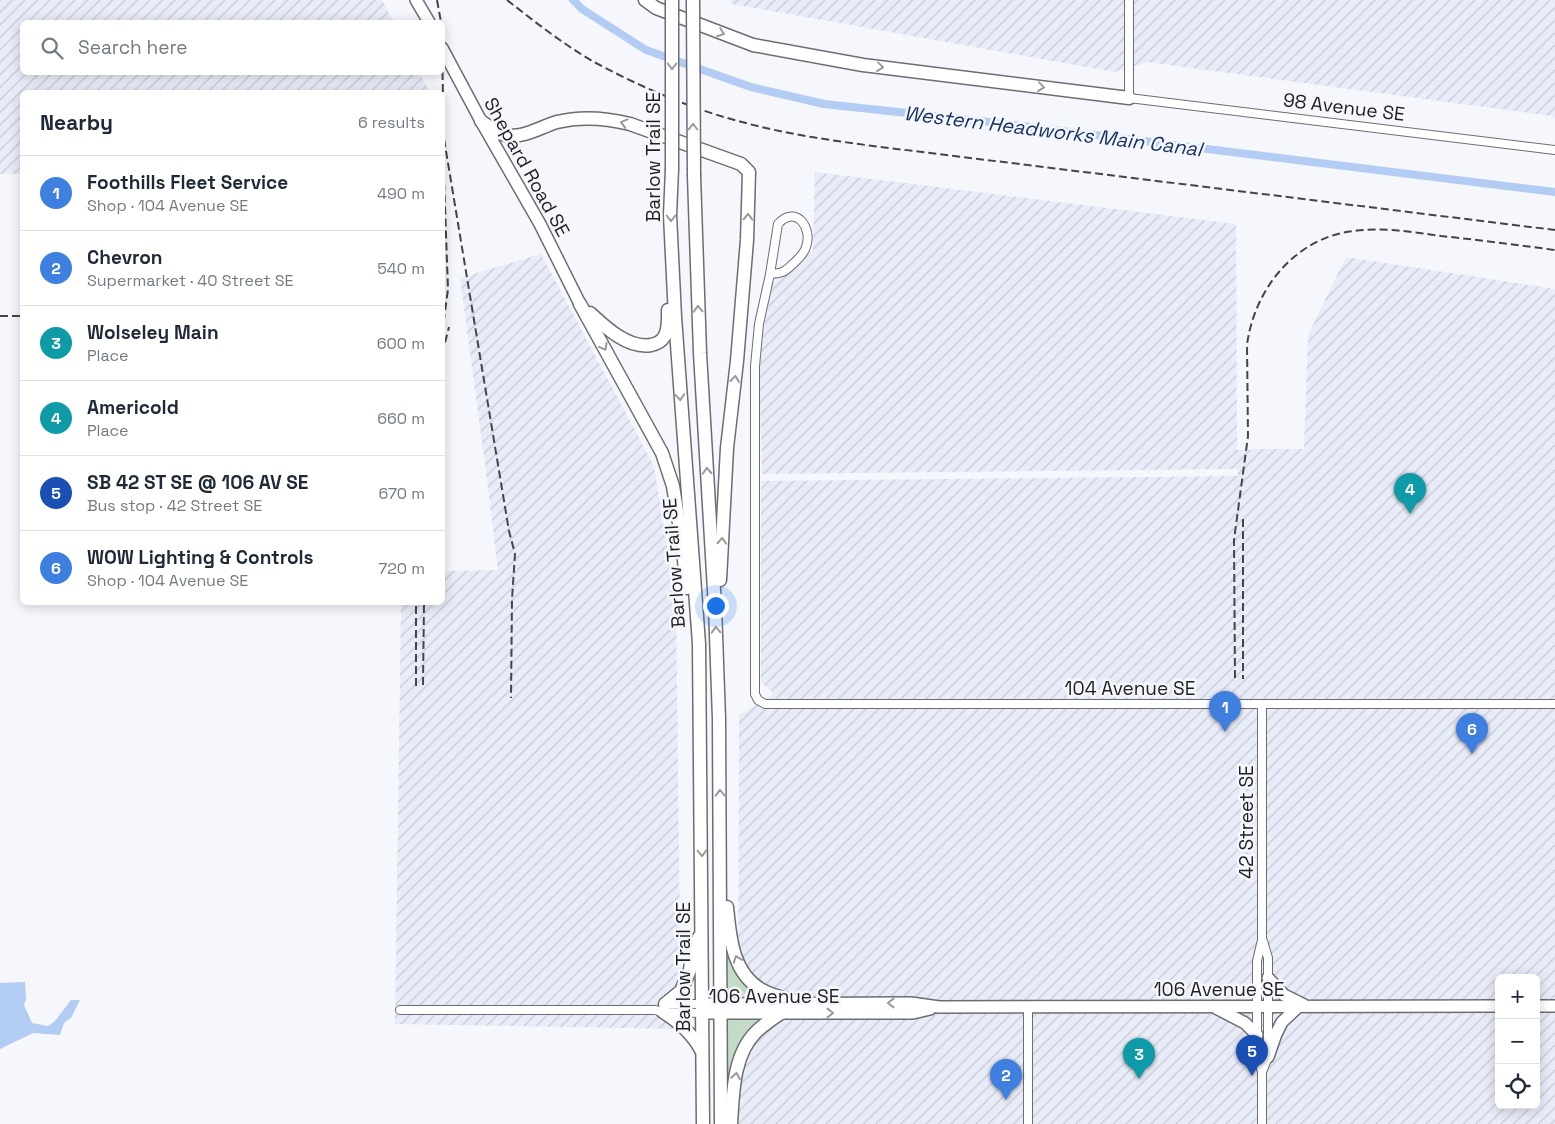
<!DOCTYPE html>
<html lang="en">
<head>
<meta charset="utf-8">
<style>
	:root { --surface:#fff; --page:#f2f2f3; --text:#1f2937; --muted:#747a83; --line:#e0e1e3; --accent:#7545bd }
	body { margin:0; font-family:"Space Grotesk",sans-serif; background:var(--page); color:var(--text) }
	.controls { position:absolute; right:15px; bottom:15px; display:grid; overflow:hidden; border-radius:8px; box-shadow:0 2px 12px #0003 }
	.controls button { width:45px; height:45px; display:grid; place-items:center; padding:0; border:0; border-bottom:1px solid var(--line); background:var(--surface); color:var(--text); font:25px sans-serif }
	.you { position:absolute; left:715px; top:605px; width:18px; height:18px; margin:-12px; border:4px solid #fff; border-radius:50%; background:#1a73e8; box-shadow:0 0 0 8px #1a73e833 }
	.badge { display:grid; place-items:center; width:32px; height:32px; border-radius:50%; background:var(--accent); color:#fff; font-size:16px; font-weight:700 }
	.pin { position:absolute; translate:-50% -41px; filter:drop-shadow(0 1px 2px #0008) }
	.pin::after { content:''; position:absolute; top:26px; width:18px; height:15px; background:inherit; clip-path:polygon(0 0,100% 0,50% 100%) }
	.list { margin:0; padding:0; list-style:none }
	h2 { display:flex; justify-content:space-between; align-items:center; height:65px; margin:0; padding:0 20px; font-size:21px }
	h2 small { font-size:16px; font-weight:400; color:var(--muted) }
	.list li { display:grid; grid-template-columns:32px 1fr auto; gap:15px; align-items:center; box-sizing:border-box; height:75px; padding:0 20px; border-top:1px solid var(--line) }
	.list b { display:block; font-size:19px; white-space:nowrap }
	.list p { margin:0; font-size:16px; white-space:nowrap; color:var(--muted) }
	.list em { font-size:16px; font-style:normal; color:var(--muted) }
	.icon { flex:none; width:28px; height:28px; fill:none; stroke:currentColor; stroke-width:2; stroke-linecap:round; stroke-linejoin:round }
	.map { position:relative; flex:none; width:1555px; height:1124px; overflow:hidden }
	.search { position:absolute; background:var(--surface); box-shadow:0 2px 12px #0003; left:20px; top:20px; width:425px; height:55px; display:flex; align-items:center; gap:12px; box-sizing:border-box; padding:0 18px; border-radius:8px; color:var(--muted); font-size:19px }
	.panel { position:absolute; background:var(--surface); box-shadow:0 2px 12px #0003; left:20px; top:90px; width:425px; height:515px; border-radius:8px }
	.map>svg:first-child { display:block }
</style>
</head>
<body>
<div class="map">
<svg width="1555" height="1124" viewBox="0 0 1555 1124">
	<defs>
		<pattern id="industrial-furrows" width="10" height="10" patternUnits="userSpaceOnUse" patternTransform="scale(1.25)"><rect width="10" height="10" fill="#e8ecf8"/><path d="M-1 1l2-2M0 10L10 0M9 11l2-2" fill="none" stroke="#c7cad4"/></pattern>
	</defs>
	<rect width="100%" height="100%" fill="#f6f7fc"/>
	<g fill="url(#industrial-furrows)" fill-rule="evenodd">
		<polygon points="0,0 382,0 394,22 22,22 22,72 419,73 430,92 22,92 22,174 0,174"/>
		<polygon points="731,0 1555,0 1555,119 1552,116 1147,62 1115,72 732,4"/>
		<path d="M815,172l421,52 1,226h14v-1h53l4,-114 38,-78 209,32v835h-817l1,-409 35,-21 -13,-12v-201l477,-5 -1,-7 -475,5 -3,-109 5,-38 9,-43 40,-33zM1499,978h37v127h-37z"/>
		<polygon points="541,254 654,466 676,605 681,1029 395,1024 401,603 442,602 443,571 498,570 487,479 460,278"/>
	</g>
	<g fill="#c4dcc6">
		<polygon points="723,946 727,946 758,992 727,993"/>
		<polygon points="729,1020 761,1020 730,1081 726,1081 725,1023"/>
	</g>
	<polygon fill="#b2ccf3" points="25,982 26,999 24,1005 32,1023 48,1026 55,1021 71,1000 80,1000 71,1018 64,1023 60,1035 33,1033 0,1049 0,983"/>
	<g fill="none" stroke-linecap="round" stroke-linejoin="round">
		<polyline stroke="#b2ccf3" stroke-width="8" points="573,0 582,9 646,50 751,87 824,104 981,121 1555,192"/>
		<defs>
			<g id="street">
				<polyline points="1129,0 1129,98 1555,150"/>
				<path d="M770,274c14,-1 14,-2 24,-11 5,-5 10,-9 12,-16 7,-19 -10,-43 -28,-23l-8,50 -11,50 -4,42v328l3,6 7,4h790"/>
				<polyline points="665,1004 702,1004"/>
				<polyline points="1028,1007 1028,1124"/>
				<polyline points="400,1010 655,1010 663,1012 702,1013"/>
				<polyline points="1262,1072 1268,1057 1268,958 1263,941"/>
				<polyline points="1262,1124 1262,1072 1257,1055 1257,961 1262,940 1262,704"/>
			</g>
			<g id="secondary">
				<polyline points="416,0 429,22"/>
				<polyline points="442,48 481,121 540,224 580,304"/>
				<polyline points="1268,978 1284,995 1304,1005"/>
				<polyline points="702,1004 911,1003 939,1007 1499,1006"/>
				<polyline points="1536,1006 1555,1006"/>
				<polyline points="1216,1008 1245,1023 1257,1035"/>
				<polyline points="702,1013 913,1013 930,1009"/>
				<polyline points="1268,1057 1276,1034 1282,1022 1298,1007"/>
			</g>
			<g id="primary">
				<polyline points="645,0 656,8 753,45 863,65 1129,98"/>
				<path d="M481,121c7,5 16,12 24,14 18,4 35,-8 52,-13 24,-6 49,-4 73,2l111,40 8,8 -2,68 -10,121 -10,87 -7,132"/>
				<polyline points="672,169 670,215 675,317 699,644 703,1124"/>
				<polyline points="694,176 700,353 715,607 719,719 721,1124"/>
				<polyline points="580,304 662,453 673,486 682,542 687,588"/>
				<path d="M590,313c15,14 38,36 61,32 5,-1 10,-3 13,-8 5,-7 4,-19 4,-27"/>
				<path d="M727,907c3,30 5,66 35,83 12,7 27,9 41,13"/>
				<polyline points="665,1004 681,991 690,970 692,954 699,937"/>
				<path d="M663,1012c16,10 29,21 38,38"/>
				<path d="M731,1124c2,-31 2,-69 25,-92 7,-7 16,-13 25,-19"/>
			</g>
		</defs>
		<use href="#street" stroke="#6c6d72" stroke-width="10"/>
		<use href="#secondary" stroke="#6c6d72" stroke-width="14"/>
		<use href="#primary" stroke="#6c6d72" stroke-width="15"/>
		<use href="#street" stroke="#fff" stroke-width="8"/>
		<use href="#secondary" stroke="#fff" stroke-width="11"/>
		<use href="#primary" stroke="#fff" stroke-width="12"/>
		<g stroke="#454548" stroke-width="2" stroke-dasharray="8 4" stroke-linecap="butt">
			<polyline points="437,0 441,22"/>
			<path d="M507,0c28,22 56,44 87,62 47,25 97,47 148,60 43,12 87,18 131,24l682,84"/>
			<polyline points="442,48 444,145"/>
			<polyline points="444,139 509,531 515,554 512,599 511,698"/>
			<polyline points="0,316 22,316"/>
			<polyline points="442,334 448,289 444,180"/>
			<polyline points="442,354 449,327"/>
			<polyline points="1243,519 1243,679"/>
			<path d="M1235,678l-1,-138 14,-104 -1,-91c7,-56 49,-108 107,-114 29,-4 58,1 87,5 38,4 76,9 114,14"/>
			<polyline points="423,685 424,602"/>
			<polyline points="416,686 416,602"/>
		</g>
		<defs>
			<g id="primary-bridge">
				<polyline points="693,0 694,176"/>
				<polyline points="672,169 672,0"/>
			</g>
		</defs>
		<use href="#primary-bridge" stroke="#6c6d72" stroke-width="15" stroke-linecap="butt"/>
		<use href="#primary-bridge" stroke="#fff" stroke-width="12"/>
	</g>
	<defs><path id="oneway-chevron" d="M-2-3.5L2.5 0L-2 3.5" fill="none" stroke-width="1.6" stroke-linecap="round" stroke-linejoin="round" transform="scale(1.25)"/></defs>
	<g stroke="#9a9a9b">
		<use href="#oneway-chevron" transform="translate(721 33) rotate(20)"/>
		<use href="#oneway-chevron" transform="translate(672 66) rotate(90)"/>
		<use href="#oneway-chevron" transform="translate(880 67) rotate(7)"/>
		<use href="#oneway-chevron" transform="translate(1041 87) rotate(7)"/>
		<use href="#oneway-chevron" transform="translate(624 123) rotate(-165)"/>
		<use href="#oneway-chevron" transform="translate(693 127) rotate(-90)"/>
		<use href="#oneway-chevron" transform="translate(748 217) rotate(-89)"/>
		<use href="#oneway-chevron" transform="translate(671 218) rotate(90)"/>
		<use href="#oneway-chevron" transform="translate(698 309) rotate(-92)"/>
		<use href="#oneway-chevron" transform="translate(604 347) rotate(61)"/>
		<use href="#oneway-chevron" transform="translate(735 379) rotate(-84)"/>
		<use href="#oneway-chevron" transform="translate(680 397) rotate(86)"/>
		<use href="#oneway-chevron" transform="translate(707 471) rotate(-93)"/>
		<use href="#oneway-chevron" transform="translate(722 541) rotate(-87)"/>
		<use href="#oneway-chevron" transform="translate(716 630) rotate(-92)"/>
		<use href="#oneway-chevron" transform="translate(720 793) rotate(-91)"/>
		<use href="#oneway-chevron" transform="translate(702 853) rotate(89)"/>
		<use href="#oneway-chevron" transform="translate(737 959) rotate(-110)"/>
		<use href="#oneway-chevron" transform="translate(891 1003) rotate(180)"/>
		<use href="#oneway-chevron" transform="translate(830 1013)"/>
		<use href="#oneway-chevron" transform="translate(736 1076) rotate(-81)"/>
	</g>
	<g text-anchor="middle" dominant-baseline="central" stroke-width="5" stroke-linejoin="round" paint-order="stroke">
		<g font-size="19" fill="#1f1f21" stroke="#f6f7fc">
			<text transform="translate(1344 107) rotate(7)">98 Avenue SE</text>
			<text transform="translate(653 157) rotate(-90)">Barlow Trail SE</text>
			<text transform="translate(527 167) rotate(61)">Shepard Road SE</text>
			<text transform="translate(674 563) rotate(-94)">Barlow Trail SE</text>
			<text x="1130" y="688">104 Avenue SE</text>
			<text transform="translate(1246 822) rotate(-90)">42 Street SE</text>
			<text transform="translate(683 967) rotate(-90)">Barlow Trail SE</text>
			<text x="1219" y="989">106 Avenue SE</text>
			<text x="774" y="996">106 Avenue SE</text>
		</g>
		<g font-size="20" font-style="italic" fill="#143262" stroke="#f6f7fc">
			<text transform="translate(1053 131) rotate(7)">Western Headworks Main Canal</text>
		</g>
	</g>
</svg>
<div class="controls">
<button>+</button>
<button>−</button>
<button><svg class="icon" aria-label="locate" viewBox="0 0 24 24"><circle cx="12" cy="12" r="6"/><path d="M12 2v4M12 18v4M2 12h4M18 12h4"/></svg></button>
</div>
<div class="you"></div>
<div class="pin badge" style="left:1225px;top:732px;background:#3f7fe0">1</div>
<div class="pin badge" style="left:1006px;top:1100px;background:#3f7fe0">2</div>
<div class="pin badge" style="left:1139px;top:1079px;background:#0f9aa8">3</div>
<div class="pin badge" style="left:1410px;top:514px;background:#0f9aa8">4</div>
<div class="pin badge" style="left:1252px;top:1076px;background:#1a4fb4">5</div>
<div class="pin badge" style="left:1472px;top:754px;background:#3f7fe0">6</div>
<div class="search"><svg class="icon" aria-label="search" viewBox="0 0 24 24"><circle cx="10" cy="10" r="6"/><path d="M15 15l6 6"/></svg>Search here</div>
<section class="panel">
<h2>Nearby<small>6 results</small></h2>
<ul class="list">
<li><span class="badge" style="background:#3f7fe0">1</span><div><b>Foothills Fleet Service</b><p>Shop · 104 Avenue SE</p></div><em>490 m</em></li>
<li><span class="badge" style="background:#3f7fe0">2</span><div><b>Chevron</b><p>Supermarket · 40 Street SE</p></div><em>540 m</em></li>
<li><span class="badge" style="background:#0f9aa8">3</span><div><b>Wolseley Main</b><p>Place</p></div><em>600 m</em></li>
<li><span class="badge" style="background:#0f9aa8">4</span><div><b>Americold</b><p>Place</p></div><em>660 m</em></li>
<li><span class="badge" style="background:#1a4fb4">5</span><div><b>SB 42 ST SE @ 106 AV SE</b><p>Bus stop · 42 Street SE</p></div><em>670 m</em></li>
<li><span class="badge" style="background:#3f7fe0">6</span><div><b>WOW Lighting &amp; Controls</b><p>Shop · 104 Avenue SE</p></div><em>720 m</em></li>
</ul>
</section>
</div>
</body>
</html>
